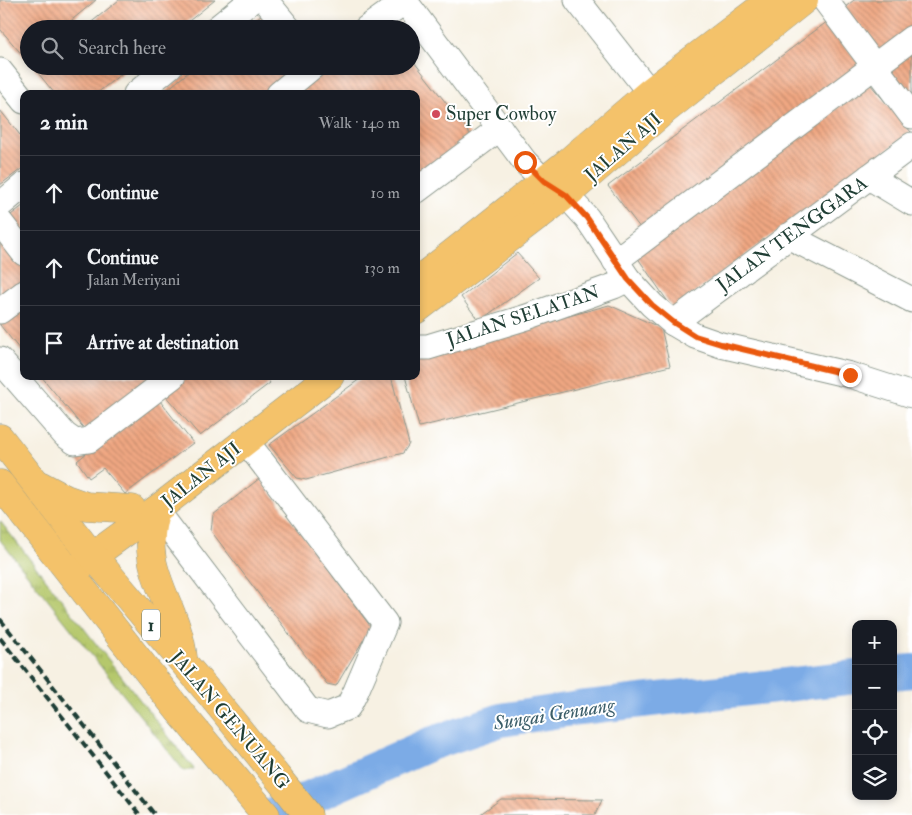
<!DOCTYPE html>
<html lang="en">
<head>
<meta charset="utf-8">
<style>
	:root { --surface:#171b24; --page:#20242c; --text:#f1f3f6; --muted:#9ea1a6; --line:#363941 }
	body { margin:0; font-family:"IM FELL Double Pica",serif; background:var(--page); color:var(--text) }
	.controls { position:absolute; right:15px; bottom:15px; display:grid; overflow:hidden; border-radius:10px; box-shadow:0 2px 8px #0003 }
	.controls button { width:45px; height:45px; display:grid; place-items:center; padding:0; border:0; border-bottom:1px solid var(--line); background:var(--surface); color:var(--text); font:25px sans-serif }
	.stop { position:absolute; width:15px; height:15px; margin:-11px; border:4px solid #ea580c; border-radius:50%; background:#fff }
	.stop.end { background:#ea580c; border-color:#fff; box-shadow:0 1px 5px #0008 }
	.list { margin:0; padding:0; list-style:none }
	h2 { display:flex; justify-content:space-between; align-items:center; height:65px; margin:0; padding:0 20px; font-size:21px }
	h2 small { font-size:16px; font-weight:400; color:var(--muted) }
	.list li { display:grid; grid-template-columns:32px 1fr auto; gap:15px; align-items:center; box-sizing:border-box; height:75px; padding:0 20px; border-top:1px solid var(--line) }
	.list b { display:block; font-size:19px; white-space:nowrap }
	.list p { margin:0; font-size:16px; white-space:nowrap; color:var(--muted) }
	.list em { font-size:16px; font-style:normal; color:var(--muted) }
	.icon { flex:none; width:28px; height:28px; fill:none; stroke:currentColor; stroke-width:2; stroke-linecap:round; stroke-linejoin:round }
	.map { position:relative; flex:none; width:912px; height:815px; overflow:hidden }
	.search { position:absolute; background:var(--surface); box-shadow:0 2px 8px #0003; left:20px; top:20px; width:400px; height:55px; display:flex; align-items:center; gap:12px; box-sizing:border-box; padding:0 18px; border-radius:28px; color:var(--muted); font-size:19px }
	.panel { position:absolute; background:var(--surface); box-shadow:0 2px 8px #0003; left:20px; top:90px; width:400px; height:290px; border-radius:10px }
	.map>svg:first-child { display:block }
</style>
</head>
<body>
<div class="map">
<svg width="912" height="815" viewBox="0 0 912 815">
	<defs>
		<pattern id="grass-tufts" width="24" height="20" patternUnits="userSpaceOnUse" patternTransform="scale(1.25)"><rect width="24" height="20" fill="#b5c86c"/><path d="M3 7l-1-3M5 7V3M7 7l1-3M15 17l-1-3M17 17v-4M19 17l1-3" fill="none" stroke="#93a45a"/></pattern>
		<pattern id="building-back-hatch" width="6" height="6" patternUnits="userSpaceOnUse" patternTransform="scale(1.25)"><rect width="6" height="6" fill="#f0a782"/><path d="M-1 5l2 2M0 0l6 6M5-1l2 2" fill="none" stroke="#c2896b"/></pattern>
	</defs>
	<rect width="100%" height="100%" fill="#fff"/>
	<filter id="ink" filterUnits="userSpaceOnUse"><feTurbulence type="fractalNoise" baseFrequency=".02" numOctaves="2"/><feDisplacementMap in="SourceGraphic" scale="10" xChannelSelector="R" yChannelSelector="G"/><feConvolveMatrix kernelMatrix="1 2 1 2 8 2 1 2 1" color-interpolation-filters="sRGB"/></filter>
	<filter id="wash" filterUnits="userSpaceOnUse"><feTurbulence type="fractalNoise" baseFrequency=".0096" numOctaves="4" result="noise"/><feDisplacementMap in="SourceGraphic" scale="20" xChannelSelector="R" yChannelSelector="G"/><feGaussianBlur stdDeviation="1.12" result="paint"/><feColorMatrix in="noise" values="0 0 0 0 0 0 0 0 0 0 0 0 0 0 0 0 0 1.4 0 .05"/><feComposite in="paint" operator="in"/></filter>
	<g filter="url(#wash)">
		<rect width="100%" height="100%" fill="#f7f1e3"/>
		<polygon fill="url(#grass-tufts)" stroke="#6a8250" points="0,521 194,769 184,771 0,540"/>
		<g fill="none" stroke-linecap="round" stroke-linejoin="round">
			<g stroke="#7babe6" stroke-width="34">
				<polyline points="893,673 912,671"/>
				<polyline points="270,815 430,744 501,720 579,708 856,677"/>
			</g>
		</g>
		<g id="blocks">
			<g fill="url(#building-back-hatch)">
				<polygon points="0,0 96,0 61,29 29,29 29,55 25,58 0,29"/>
				<polygon points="119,0 215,0 179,29 83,29"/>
				<polygon points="854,0 912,0 912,36 876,64 839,12"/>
				<polygon points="261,15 272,29 243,29"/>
				<polygon points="828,21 864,69 644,233 608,186"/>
				<polygon points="912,50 912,109 884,72"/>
				<polygon points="411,58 471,135 416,177 416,94 293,94 329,66 411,66"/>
				<polygon points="36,66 131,66 96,94 55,94 34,68"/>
				<polygon points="196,66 298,66 263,94 162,94"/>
				<polygon points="870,84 911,132 673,309 635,254"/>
				<polygon points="0,110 24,140 24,167 0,185"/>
				<polygon points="24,205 24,240 7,218"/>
				<polygon points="0,236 24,266 24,282 0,300"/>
				<polygon points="517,253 539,278 479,321 461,297"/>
				<polygon points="24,298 24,355 0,325 0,316"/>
				<polygon points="609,305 661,328 670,366 419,427 405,376 416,376 416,358"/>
				<polygon points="41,376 157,376 86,431"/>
				<polygon points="185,376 265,376 270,383 200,436 163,393"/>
				<polygon points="364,376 391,376 409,444 403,453 306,480 297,478 269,445"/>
				<polygon points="156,396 193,443 125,494 103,468 89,478 77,461"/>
				<polygon points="260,478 371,627 336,686 327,684 211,531 213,515"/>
				<polygon points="501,799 602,800 595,815 479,815"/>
			</g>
		</g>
	</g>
	<g filter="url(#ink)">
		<use href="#blocks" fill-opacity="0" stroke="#8b978c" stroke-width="1"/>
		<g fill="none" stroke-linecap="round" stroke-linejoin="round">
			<defs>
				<g id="minor">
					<polyline points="265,0 289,29"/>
					<polyline points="404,0 525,162 544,181 566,195 587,218 628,279 652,305 673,323 695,336 721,345 850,375 912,395"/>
					<polyline points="577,0 662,108"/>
					<polyline points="825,0 912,116"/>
					<polyline points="216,29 252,0"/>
					<polyline points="366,29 405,1"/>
					<polyline points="0,71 24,101"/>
					<polyline points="136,94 170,66"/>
					<polyline points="279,94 313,66"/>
					<polyline points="869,177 912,203"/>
					<polyline points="416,191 500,128"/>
					<polyline points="0,205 24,185"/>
					<polyline points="0,222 24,253"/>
					<polyline points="788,236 912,300"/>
					<polyline points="615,261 912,38"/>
					<polyline points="0,311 24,293"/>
					<polyline points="673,323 912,145"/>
					<polyline points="416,347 428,347 527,317 614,286 628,279"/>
					<polyline points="0,360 65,435 75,442 89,440 173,376"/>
					<polyline points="156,510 308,710 328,715 348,707 356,691 385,623 246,441"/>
				</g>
				<g id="major">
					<polyline points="416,282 568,162 650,92 771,0"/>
					<polyline points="416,310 566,195 664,111 804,0"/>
					<polyline points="75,571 93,556 156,510 330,376"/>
				</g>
				<g id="highway">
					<polyline points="0,438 83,544 210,694 308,815"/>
					<polyline points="0,484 179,711 266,815"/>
					<polyline points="40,485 66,499 86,506 132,509"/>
					<path d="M156,510c-20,60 21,92 27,147"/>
				</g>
			</defs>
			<use href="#minor" stroke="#8b978c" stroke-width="27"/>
			<use href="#major" stroke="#8b978c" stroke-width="29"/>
			<use href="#highway" stroke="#8b978c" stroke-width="29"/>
			<use href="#minor" stroke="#fff" stroke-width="25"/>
			<use href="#major" stroke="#f4c26a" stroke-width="28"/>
			<use href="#highway" stroke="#f4c26a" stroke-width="28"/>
			<g stroke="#1f3d34" stroke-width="4" stroke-dasharray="8 4" stroke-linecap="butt">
				<polyline points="0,619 155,815"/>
				<polyline points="0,638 140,815"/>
			</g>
		</g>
	</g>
	<g fill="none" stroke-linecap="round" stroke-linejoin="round" filter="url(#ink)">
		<polyline stroke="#ea580c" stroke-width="6" points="525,162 544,181 566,195 587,218 628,279 652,305 673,322 695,336 721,344 850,375"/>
	</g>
	<circle fill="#d1495b" stroke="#fff" stroke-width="2" cx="436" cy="114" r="5"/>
	<g text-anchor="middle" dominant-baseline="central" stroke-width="4" stroke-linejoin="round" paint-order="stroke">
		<rect fill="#fff" stroke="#627771" stroke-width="1" x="142" y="609.5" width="18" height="31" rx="4"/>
		<g font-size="18" font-weight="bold" fill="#1f3d34">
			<text x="151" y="625">1</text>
		</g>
		<g font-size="19" fill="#1f3d34" stroke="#fff" text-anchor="start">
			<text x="446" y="114">Super Cowboy</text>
		</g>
		<g font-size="19" fill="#1f3d34" stroke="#fff">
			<text transform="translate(623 147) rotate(-41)">JALAN AJI</text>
			<text transform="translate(792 234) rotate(-36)">JALAN TENGGARA</text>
			<text transform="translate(523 316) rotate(-18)">JALAN SELATAN</text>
			<text transform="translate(201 475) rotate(-38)">JALAN AJI</text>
			<text transform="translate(230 720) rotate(50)">JALAN GENUANG</text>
		</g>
		<g font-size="20" font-style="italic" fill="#3b5e69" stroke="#fff">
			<text transform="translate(554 714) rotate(-9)">Sungai Genuang</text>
		</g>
	</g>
</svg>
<div class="controls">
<button>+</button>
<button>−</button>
<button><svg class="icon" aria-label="locate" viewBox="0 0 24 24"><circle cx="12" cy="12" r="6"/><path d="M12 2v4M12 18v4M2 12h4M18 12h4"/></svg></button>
<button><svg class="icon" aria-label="layers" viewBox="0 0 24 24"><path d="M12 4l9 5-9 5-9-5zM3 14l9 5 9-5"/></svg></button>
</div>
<div class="stop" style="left:525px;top:162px"></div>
<div class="stop end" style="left:850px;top:375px"></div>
<div class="search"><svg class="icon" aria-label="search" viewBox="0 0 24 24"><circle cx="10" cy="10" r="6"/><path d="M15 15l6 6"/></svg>Search here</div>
<section class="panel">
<h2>2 min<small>Walk · 140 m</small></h2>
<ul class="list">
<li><svg class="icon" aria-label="ahead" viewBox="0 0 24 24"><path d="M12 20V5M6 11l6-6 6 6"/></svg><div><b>Continue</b></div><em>10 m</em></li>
<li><svg class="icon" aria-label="ahead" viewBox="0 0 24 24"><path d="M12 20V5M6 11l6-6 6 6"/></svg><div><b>Continue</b><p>Jalan Meriyani</p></div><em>130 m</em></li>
<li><svg class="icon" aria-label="arrive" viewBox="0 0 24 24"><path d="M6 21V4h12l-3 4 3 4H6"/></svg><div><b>Arrive at destination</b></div></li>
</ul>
</section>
</div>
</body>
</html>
